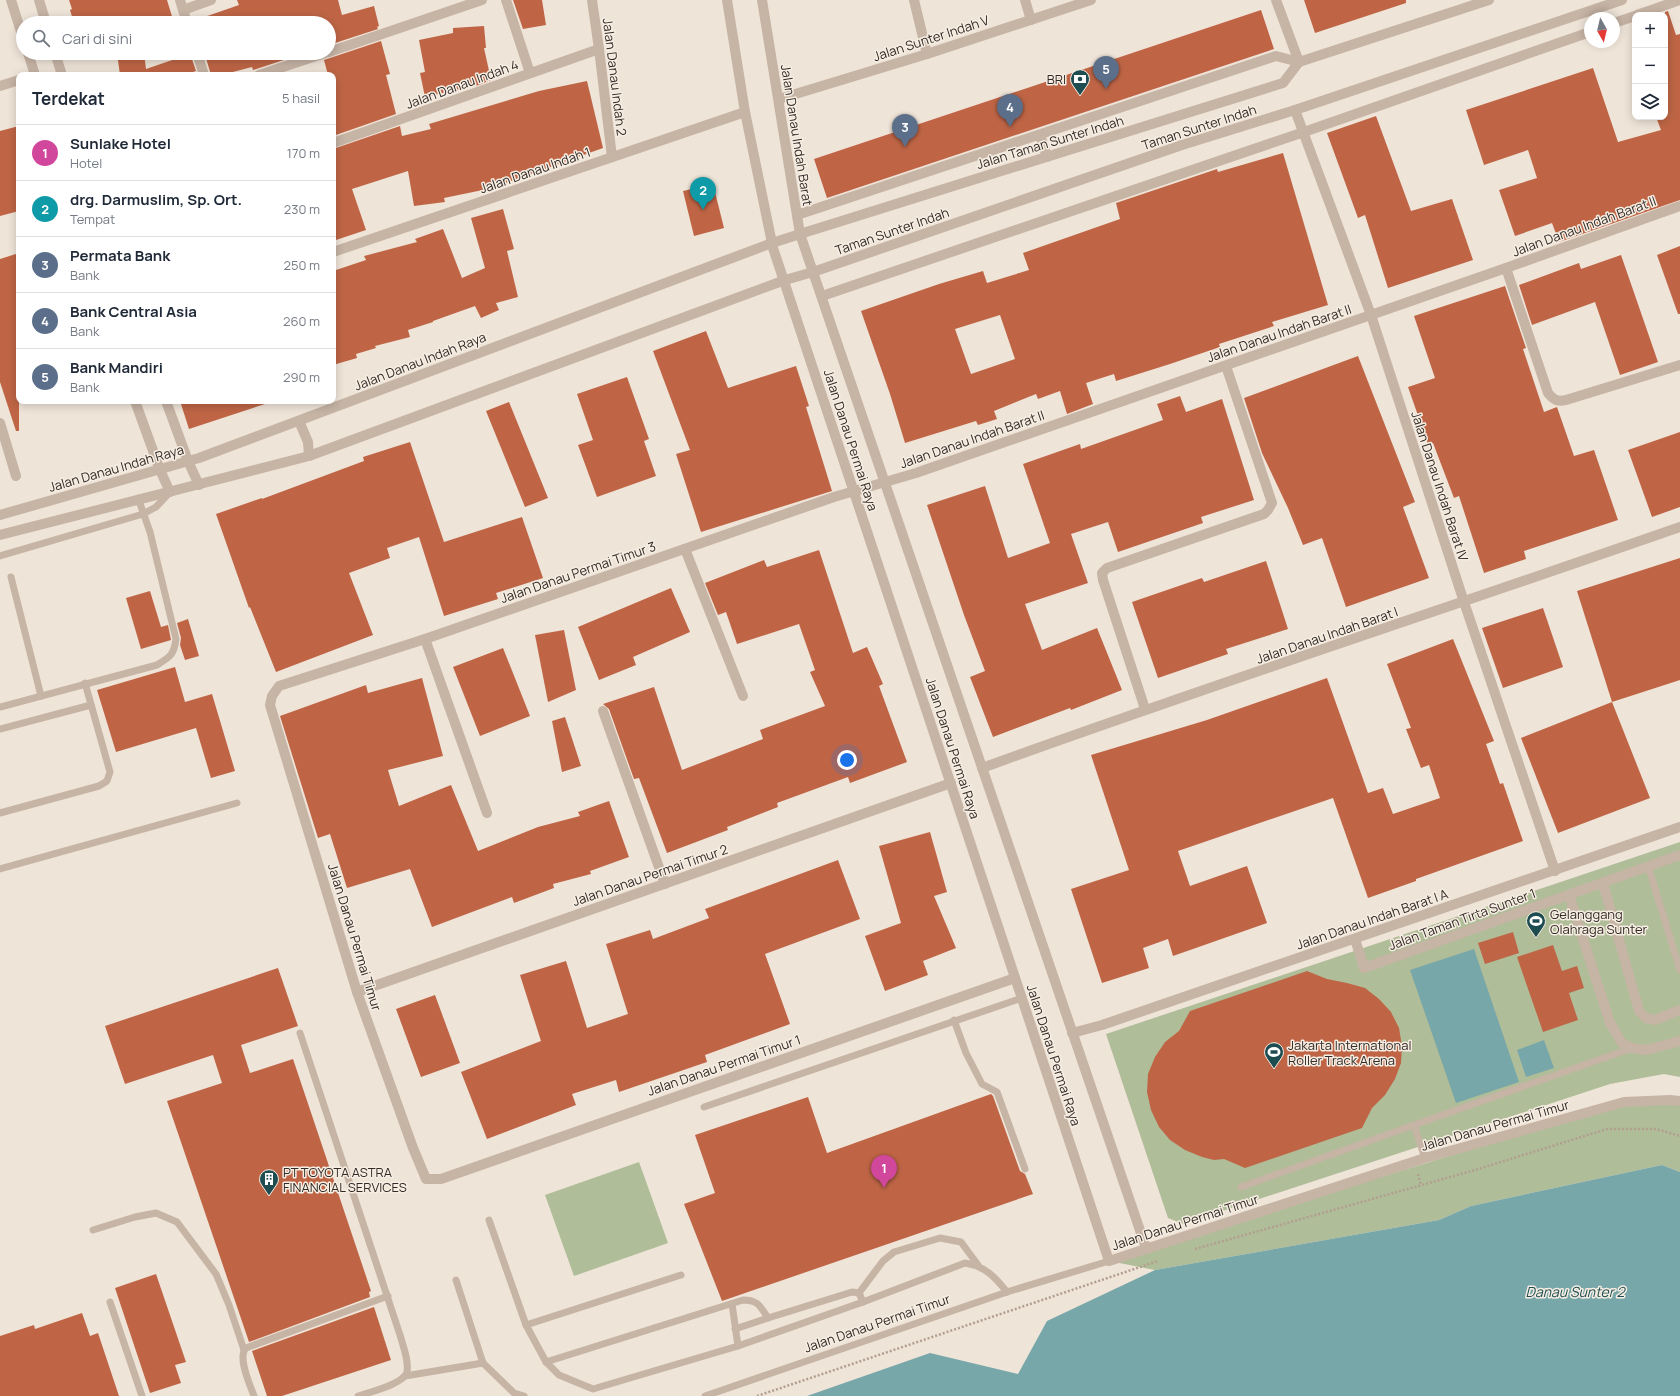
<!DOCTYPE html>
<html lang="id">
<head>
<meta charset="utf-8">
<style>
	:root { --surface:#fff; --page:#f2f2f3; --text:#1f2937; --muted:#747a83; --line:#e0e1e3; --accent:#0b8043 }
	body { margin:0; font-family:Manrope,sans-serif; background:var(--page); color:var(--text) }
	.controls { position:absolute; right:12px; top:12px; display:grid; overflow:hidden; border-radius:8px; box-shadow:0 2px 10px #0003 }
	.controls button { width:36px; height:36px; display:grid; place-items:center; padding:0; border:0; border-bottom:1px solid var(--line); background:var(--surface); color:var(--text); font:20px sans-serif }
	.compass { position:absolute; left:1584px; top:12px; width:36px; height:36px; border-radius:50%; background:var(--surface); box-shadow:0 2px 10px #0003; rotate:172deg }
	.you { position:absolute; left:847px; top:760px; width:14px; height:14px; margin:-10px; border:3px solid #fff; border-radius:50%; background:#1a73e8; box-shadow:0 0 0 6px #1a73e833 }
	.badge { display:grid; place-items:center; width:26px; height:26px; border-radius:50%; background:var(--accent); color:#fff; font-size:13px; font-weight:700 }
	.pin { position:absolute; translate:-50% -33px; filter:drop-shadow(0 1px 2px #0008) }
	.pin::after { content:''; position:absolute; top:21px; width:14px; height:12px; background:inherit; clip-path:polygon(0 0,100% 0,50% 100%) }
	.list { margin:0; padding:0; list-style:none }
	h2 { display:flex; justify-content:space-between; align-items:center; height:52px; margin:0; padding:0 16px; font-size:17px }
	h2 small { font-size:13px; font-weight:400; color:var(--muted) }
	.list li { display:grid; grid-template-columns:26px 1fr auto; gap:12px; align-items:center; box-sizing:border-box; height:56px; padding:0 16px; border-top:1px solid var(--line) }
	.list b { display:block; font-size:15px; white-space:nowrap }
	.list p { margin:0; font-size:13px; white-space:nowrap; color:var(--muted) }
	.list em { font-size:13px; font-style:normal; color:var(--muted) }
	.icon { flex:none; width:22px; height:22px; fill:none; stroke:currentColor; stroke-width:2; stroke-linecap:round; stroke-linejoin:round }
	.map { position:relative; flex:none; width:1680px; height:1396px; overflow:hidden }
	.search { position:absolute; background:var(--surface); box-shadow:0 2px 10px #0003; left:16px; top:16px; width:320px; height:44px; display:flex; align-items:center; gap:10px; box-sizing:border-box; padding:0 14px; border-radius:22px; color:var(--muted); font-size:15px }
	.panel { position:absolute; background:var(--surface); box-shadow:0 2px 10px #0003; left:16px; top:72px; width:320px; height:332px; border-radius:8px }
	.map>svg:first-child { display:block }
</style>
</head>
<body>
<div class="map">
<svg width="1680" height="1396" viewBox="0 0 1680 1396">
	<rect width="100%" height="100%" fill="#efe4d8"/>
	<g fill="#b0bd99">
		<polygon points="1680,842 1680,1077 1664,1074 1610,1084 1183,1224 1168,1218 1106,1034"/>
		<polygon points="1624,1102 1680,1102 1680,1172 1662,1165 1471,1206 1439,1220 1155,1270 1109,1261"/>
		<polygon points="639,1162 668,1243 574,1276 545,1195"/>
	</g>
	<g fill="#78a7aa">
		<polygon points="1474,949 1519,1082 1456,1103 1410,970"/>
		<polygon points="1544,1040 1554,1068 1526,1077 1517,1050"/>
		<polygon points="1662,1165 1680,1172 1680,1396 807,1396 930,1353 1018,1374 1047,1321 1155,1270 1439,1220 1471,1206"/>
	</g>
	<g fill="#bf6546" fill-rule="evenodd">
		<polygon points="69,0 167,0 174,23 74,23 70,10 72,9"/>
		<polygon points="237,0 338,0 342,15 374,6 379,26 377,27 378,29 329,45 329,23 245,23 243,17 225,23 193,23 193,21 239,5"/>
		<polygon points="513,0 542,0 546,25 523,29"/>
		<polygon points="1304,0 1406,0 1406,3 1315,33"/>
		<polygon points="1261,10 1274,49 827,198 814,159"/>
		<polygon points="1668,11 1676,35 1680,34 1680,200 1559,242 1552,223 1515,236 1499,190 1537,178 1528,150 1484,165 1466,110 1593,68 1618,142 1661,130 1656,117 1665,117 1665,12"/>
		<polygon points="484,26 486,48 484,48 491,80 479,85 425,97 420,73 425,72 419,40 453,33 453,28"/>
		<polygon points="381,41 390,74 386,75 396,114 333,136 333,75 328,75 324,60"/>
		<polygon points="117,53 144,53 146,69 184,56 185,60 192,59 196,71 184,75 120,75"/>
		<polygon points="213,53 296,53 296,56 253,70 252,67 221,75 211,75 205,55"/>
		<polygon points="587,81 603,148 506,183 507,185 444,198 445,202 414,206 408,171 352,189 366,230 333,241 333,149 400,126 402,136 431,129 429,124 539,91"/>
		<polygon points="1376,116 1411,211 1452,199 1473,260 1388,288 1365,215 1358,218 1327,133"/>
		<polygon points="19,126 19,211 0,216 0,131"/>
		<path d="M1283,153l45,152 -56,17 2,4 -55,18 1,3 -50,17 -54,17 -2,-7 -28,9 7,21 -26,10 -7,-23 -22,8 -2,-5 -42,17 3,8 -19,6 -2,-4 -71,22 -15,-49 -29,-83 78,-27 44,-13 4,12 42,-13 -6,-17 97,-34 -4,-16 101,-34 1,3zM1000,315l15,44 -44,15 -16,-45z"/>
		<polygon points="713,184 724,228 694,236 683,191"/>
		<polygon points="503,209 514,249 507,251 518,297 496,303 499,310 481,318 475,306 433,321 433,322 408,330 410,337 375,346 376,348 356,354 357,358 333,365 333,271 366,260 364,256 417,242 415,239 443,229 462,278 485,268 471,218"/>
		<polygon points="1680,246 1680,314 1678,314 1657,255"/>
		<polygon points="19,253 19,431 16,431 0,382 0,259"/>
		<polygon points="1621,255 1658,362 1620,375 1595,302 1532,325 1519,285 1579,263 1581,269"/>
		<polygon points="1505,286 1526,348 1523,349 1544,412 1557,407 1574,456 1594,450 1618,520 1524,551 1526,559 1484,573 1459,496 1454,498 1433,443 1428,444 1408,387 1435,378 1414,316"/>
		<polygon points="706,331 728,388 796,366 809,406 806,407 832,491 701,532 676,454 690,450 653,351"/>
		<polygon points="1358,356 1415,502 1403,507 1429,578 1346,607 1322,538 1303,545 1288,508 1262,453 1244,398"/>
		<polygon points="627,377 649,439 644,441 656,476 597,497 578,445 593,440 577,394"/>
		<polygon points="1180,396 1186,412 1222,399 1254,500 1201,517 1203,523 1118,552 1108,522 1071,534 1088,583 1025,604 1042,650 1097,628 1122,690 1071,710 1070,708 993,737 970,677 985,671 964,615 927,505 985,486 1008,558 1050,543 1023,464 1080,444 1081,449 1163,420 1157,404"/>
		<polygon points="180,401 265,401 265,404 189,429"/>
		<polygon points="509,402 548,498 525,507 486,411"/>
		<polygon points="1680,432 1680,507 1652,517 1628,450"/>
		<polygon points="410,442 444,542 522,517 543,578 496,593 498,599 444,616 419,537 387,548 390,558 349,573 373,635 276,672 250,607 249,608 216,514 262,498 262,499 364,461 363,457"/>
		<polygon points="819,550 853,653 867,647 883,684 879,686 907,762 850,783 848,777 777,803 778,807 727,827 728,830 667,853 639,778 634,779 609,709 603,704 654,687 682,770 763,739 760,730 825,706 810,672 815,670 799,624 737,644 726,612 718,615 705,583 764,560 767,567"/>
		<polygon points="1680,558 1680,680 1612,702 1577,591"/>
		<polygon points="1266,561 1288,629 1226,649 1228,654 1158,678 1132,602 1202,578 1204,582"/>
		<polygon points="671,588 690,632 633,657 636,665 599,680 578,627"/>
		<polygon points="150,591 161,627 168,625 171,640 141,649 126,598"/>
		<polygon points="1543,608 1563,667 1503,688 1482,628"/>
		<polygon points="188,619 199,656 185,660 180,645 181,638 177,623"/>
		<polygon points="564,630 576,690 548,702 535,635"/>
		<polygon points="1453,639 1494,741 1486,744 1500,784 1503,783 1523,841 1416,879 1416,881 1368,898 1333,798 1178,851 1190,886 1247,866 1267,923 1173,956 1168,939 1143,948 1149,968 1102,983 1071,889 1129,870 1091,755 1207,720 1327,678 1368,793 1383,788 1393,814 1440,798 1429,765 1421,768 1406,729 1411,728 1387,664"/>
		<polygon points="503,648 530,716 480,736 453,667"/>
		<polygon points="175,667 185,702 212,694 235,771 211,778 196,728 116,752 97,690"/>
		<polygon points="422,678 443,756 388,770 399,806 451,785 478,851 538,827 580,816 578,812 609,801 629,857 590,871 591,874 553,884 554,888 514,903 512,897 432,927 410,869 347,888 330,834 318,838 280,716 366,685 368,693"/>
		<polygon points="1612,702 1650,798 1558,833 1521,738"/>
		<polygon points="565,717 581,766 562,772 552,721"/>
		<polygon points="930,832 947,892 934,896 956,948 923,961 928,975 885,991 865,936 901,923 879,846"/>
		<polygon points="838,860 860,919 765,954 790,1024 705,1055 707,1062 619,1092 616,1080 572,1094 576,1105 487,1139 461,1072 541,1041 520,975 566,961 587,1028 628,1014 606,944 650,930 653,939 709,918 705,909"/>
		<polygon points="1513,932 1519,953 1485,964 1478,943"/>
		<polygon points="1553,945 1562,971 1577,966 1584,988 1569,993 1578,1020 1543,1032 1517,957"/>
		<polygon points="278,968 298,1026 241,1045 250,1073 293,1059 371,1291 369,1292 370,1297 249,1342 167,1101 222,1083 213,1055 125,1084 105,1026"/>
		<polygon points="1307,971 1327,979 1347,983 1365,988 1379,999 1391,1012 1399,1028 1402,1046 1401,1063 1395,1079 1385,1095 1372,1108 1362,1128 1245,1168 1224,1159 1214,1160 1202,1157 1185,1150 1170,1140 1159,1127 1151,1110 1147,1092 1148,1074 1155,1057 1165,1042 1179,1031 1190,1011"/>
		<polygon points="435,995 460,1063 421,1077 396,1009"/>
		<polygon points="991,1094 993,1096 1020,1171 1025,1174 1033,1194 722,1301 684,1204 715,1193 695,1135 808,1097 827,1153"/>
		<polygon points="156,1274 186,1362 175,1365 181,1383 150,1393 115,1288"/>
		<polygon points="374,1307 391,1360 282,1396 267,1396 252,1351"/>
		<polygon points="82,1313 90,1336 98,1333 119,1396 0,1396 0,1336 34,1325 35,1329"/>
	</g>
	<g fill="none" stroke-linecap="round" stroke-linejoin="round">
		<g stroke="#b29e8f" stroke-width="2.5" stroke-dasharray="2 2" stroke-linecap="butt">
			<polyline points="1418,1174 1421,1185"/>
			<polyline points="1195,1249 1475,1170 1607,1129 1656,1129 1680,1136"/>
			<polyline points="757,1396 1158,1261"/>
		</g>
		<g stroke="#c6b4a5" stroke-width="7">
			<polyline points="0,556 143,514 156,507 170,492"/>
			<polyline points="11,577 41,696"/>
			<path d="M0,707l157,-42c13,-8 17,-10 19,-26l-26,-107 -12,-34"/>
			<polyline points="0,729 91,705"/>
			<polyline points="0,813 99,786 107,781 110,772 85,683"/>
			<polyline points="1648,866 1680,970"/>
			<polyline points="0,869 237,803"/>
			<polyline points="954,1020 966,1053 982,1084 997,1092 1025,1169"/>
			<path d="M300,1033l100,302c3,11 9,26 7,37 -3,12 -37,20 -49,24"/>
			<polyline points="704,1107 1022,998"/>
			<polyline points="1414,1125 1632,1048"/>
			<polyline points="1241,1187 1414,1125 1425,1158"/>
			<path d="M489,1220l37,105 20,37 13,13 34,14 145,-43 125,-44 102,-39c20,3 30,14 42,29"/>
			<polyline points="93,1230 135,1217 156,1213 177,1222 216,1274 229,1305 244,1350"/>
			<polyline points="456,1280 483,1363 514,1393 524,1396"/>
			<polyline points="859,1293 883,1261 894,1252 940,1238 961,1242 978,1265"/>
			<polyline points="110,1302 142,1396"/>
			<polyline points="732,1304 738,1346"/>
			<polyline points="526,1325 681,1275"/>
			<polyline points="735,1329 768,1318"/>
			<path d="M546,1362l197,-62c15,0 17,6 25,18l84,-26 7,1 4,9"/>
			<polyline points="405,1376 483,1363"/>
			<path d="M254,1396c-4,-11 -17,-39 -8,-48l142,-52"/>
			<polyline points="705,1396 1007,1292 1109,1261"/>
		</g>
		<g stroke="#c6b4a5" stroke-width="10">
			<polyline points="11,0 23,38"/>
			<polyline points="39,0 46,23"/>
			<polyline points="180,0 187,23"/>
			<polyline points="506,0 530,73"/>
			<polyline points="592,0 599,49 612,157"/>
			<polyline points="914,0 927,54"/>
			<polyline points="1025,0 1031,20"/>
			<polyline points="1276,0 1299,62"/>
			<polyline points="183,10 211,0"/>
			<polyline points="1637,15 1680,0"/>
			<polyline points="1614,23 1635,16"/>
			<polyline points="329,52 482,0"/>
			<polyline points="28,53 35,75"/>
			<polyline points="55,53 62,75"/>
			<polyline points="197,53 204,75"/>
			<polyline points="259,75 325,53"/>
			<polyline points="0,86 19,80"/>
			<polyline points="779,99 927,54 1091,0"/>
			<polyline points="1295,110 1371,315 1464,602 1555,871"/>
			<polyline points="1040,135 1047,157"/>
			<polyline points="333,143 599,49"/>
			<polyline points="797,215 1276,56 1299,62 1489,0"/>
			<polyline points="800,234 1283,83 1299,62"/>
			<polyline points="333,252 745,112"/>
			<path d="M1506,268l42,125c6,7 9,9 18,7l114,-35"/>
			<polyline points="813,272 1182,145 1295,110 1622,0"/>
			<polyline points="822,296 1304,132 1590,32"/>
			<polyline points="135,401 160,470 170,492"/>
			<polyline points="166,401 188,461 199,485"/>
			<polyline points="0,423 16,476"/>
			<polyline points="685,549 743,696"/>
			<polyline points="425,639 487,813"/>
			<polyline points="1145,709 1103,580 1102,573 1107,568 1264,514 1268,510 1272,503 1226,366"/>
			<polyline points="603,711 665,884"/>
			<path d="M982,768c232,-84 466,-160 698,-241"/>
			<polyline points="1603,883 1639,1011 1646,1018 1655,1020 1680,1010"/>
			<polyline points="1569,895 1610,1023 1622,1043 1632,1048 1646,1050 1680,1041"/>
			<polyline points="1355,939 1364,968 1680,855"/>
			<polyline points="1015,978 441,1179 426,1179 413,1148 357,992 270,705 272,696 279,686 425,639 834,497 916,473 1506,268 1680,206"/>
			<polyline points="357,992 951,783"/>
			<polyline points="1072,1033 1102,1025 1680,827"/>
		</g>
		<g stroke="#c6b4a5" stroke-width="10">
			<polyline points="727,0 745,112 773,248 1109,1261 1425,1158 1624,1102 1670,1100 1680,1101"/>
			<polyline points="762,0 800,234 1146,1248"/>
			<polyline points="299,421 308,442 309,456"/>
			<polyline points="0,515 199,458 772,243 800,234"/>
			<polyline points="0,535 309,456 785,280 813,272"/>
		</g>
	</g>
	<defs>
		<symbol id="bank-pin" viewBox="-11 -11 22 30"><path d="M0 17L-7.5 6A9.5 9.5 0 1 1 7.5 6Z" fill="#1e4d51" stroke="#f7eee3"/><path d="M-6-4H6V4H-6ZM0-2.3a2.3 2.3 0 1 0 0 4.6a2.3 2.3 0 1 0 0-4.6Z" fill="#fff"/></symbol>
		<symbol id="stadium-pin" viewBox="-11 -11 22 30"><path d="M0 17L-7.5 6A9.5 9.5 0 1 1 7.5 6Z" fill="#1e4d51" stroke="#f7eee3"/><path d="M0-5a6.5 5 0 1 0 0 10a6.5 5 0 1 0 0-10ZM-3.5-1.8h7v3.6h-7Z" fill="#fff"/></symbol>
		<symbol id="building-pin" viewBox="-11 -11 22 30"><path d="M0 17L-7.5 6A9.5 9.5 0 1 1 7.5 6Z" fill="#1e4d51" stroke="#f7eee3"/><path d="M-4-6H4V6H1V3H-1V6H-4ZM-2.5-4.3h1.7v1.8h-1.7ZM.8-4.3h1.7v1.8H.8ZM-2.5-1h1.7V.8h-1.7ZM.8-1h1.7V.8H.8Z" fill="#fff"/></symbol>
	</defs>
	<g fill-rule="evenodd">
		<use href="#bank-pin" x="1069" y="68" width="22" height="30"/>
		<use href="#stadium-pin" x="1525" y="910" width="22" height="30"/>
		<use href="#stadium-pin" x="1263" y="1041" width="22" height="30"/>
		<use href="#building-pin" x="258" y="1168" width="22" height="30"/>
	</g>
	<g text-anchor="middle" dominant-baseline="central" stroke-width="3" stroke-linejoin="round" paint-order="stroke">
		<g font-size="13" fill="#322a26" stroke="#f7eee3">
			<text transform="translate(931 38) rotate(-18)">Jalan Sunter Indah V</text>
			<text transform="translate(615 77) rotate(83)">Jalan Danau Indah 2</text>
			<text transform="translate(462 84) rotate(-20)">Jalan Danau Indah 4</text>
			<text transform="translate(1199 127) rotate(-18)">Taman Sunter Indah</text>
			<text transform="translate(797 135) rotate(81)">Jalan Danau Indah Barat</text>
			<text transform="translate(1050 142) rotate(-17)">Jalan Taman Sunter Indah</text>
			<text transform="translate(535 170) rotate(-19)">Jalan Danau Indah 1</text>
			<text transform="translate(1584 226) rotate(-20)">Jalan Danau Indah Barat II</text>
			<text transform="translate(892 231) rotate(-19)">Taman Sunter Indah</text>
			<text transform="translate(1279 333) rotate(-19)">Jalan Danau Indah Barat II</text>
			<text transform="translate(420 361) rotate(-21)">Jalan Danau Indah Raya</text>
			<text transform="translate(972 439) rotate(-19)">Jalan Danau Indah Barat II</text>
			<text transform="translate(851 440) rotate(72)">Jalan Danau Permai Raya</text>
			<text transform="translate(116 468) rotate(-16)">Jalan Danau Indah Raya</text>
			<text transform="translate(1440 486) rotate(72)">Jalan Danau Indah Barat IV</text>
			<text transform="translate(578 572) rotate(-19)">Jalan Danau Permai Timur 3</text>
			<text transform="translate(1327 635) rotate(-19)">Jalan Danau Indah Barat I</text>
			<text transform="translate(953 748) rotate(72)">Jalan Danau Permai Raya</text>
			<text transform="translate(650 875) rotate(-19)">Jalan Danau Permai Timur 2</text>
			<text transform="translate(1372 919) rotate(-19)">Jalan Danau Indah Barat I A</text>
			<text transform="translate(1462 919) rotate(-20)">Jalan Taman Tirta Sunter 1</text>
			<text transform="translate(355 937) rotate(73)">Jalan Danau Permai Timur</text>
			<text transform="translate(1054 1055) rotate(72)">Jalan Danau Permai Raya</text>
			<text transform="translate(724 1065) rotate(-19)">Jalan Danau Permai Timur 1</text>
			<text transform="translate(1495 1125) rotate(-16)">Jalan Danau Permai Timur</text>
			<text transform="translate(1185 1222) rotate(-18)">Jalan Danau Permai Timur</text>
			<text transform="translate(877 1323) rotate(-19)">Jalan Danau Permai Timur</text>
		</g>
		<g font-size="13" fill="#322a26" stroke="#f7eee3" text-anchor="start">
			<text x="1066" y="79" text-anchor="end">BRI</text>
			<text x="1550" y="914">Gelanggang<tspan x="1550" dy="15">Olahraga Sunter</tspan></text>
			<text x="1288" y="1045">Jakarta International<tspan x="1288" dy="15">Roller Track Arena</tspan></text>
			<text x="283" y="1172">PT TOYOTA ASTRA<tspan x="283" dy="15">FINANCIAL SERVICES</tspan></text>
		</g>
		<g font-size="14" font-style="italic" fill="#1e4d51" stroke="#f7eee3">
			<text x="1575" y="1291">Danau Sunter 2</text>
		</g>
	</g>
</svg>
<div class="controls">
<button>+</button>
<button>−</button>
<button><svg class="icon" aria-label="layers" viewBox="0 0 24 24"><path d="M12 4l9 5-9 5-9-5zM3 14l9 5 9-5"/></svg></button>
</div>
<svg class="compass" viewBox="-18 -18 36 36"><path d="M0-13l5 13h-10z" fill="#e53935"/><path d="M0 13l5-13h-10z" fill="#747a83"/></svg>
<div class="you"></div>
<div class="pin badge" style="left:884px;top:1188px;background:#d1479c">1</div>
<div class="pin badge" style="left:703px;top:210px;background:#0f9aa8">2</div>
<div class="pin badge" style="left:905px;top:147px;background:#5c6f8a">3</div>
<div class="pin badge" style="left:1010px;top:127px;background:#5c6f8a">4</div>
<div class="pin badge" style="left:1106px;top:89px;background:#5c6f8a">5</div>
<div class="search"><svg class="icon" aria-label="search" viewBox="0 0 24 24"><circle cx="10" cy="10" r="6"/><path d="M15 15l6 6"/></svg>Cari di sini</div>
<section class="panel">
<h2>Terdekat<small>5 hasil</small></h2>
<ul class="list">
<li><span class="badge" style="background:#d1479c">1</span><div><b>Sunlake Hotel</b><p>Hotel</p></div><em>170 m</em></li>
<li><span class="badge" style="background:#0f9aa8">2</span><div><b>drg. Darmuslim, Sp. Ort.</b><p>Tempat</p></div><em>230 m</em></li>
<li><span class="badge" style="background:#5c6f8a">3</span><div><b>Permata Bank</b><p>Bank</p></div><em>250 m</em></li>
<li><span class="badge" style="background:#5c6f8a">4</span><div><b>Bank Central Asia</b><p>Bank</p></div><em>260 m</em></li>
<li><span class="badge" style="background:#5c6f8a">5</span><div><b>Bank Mandiri</b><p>Bank</p></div><em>290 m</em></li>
</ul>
</section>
</div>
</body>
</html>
